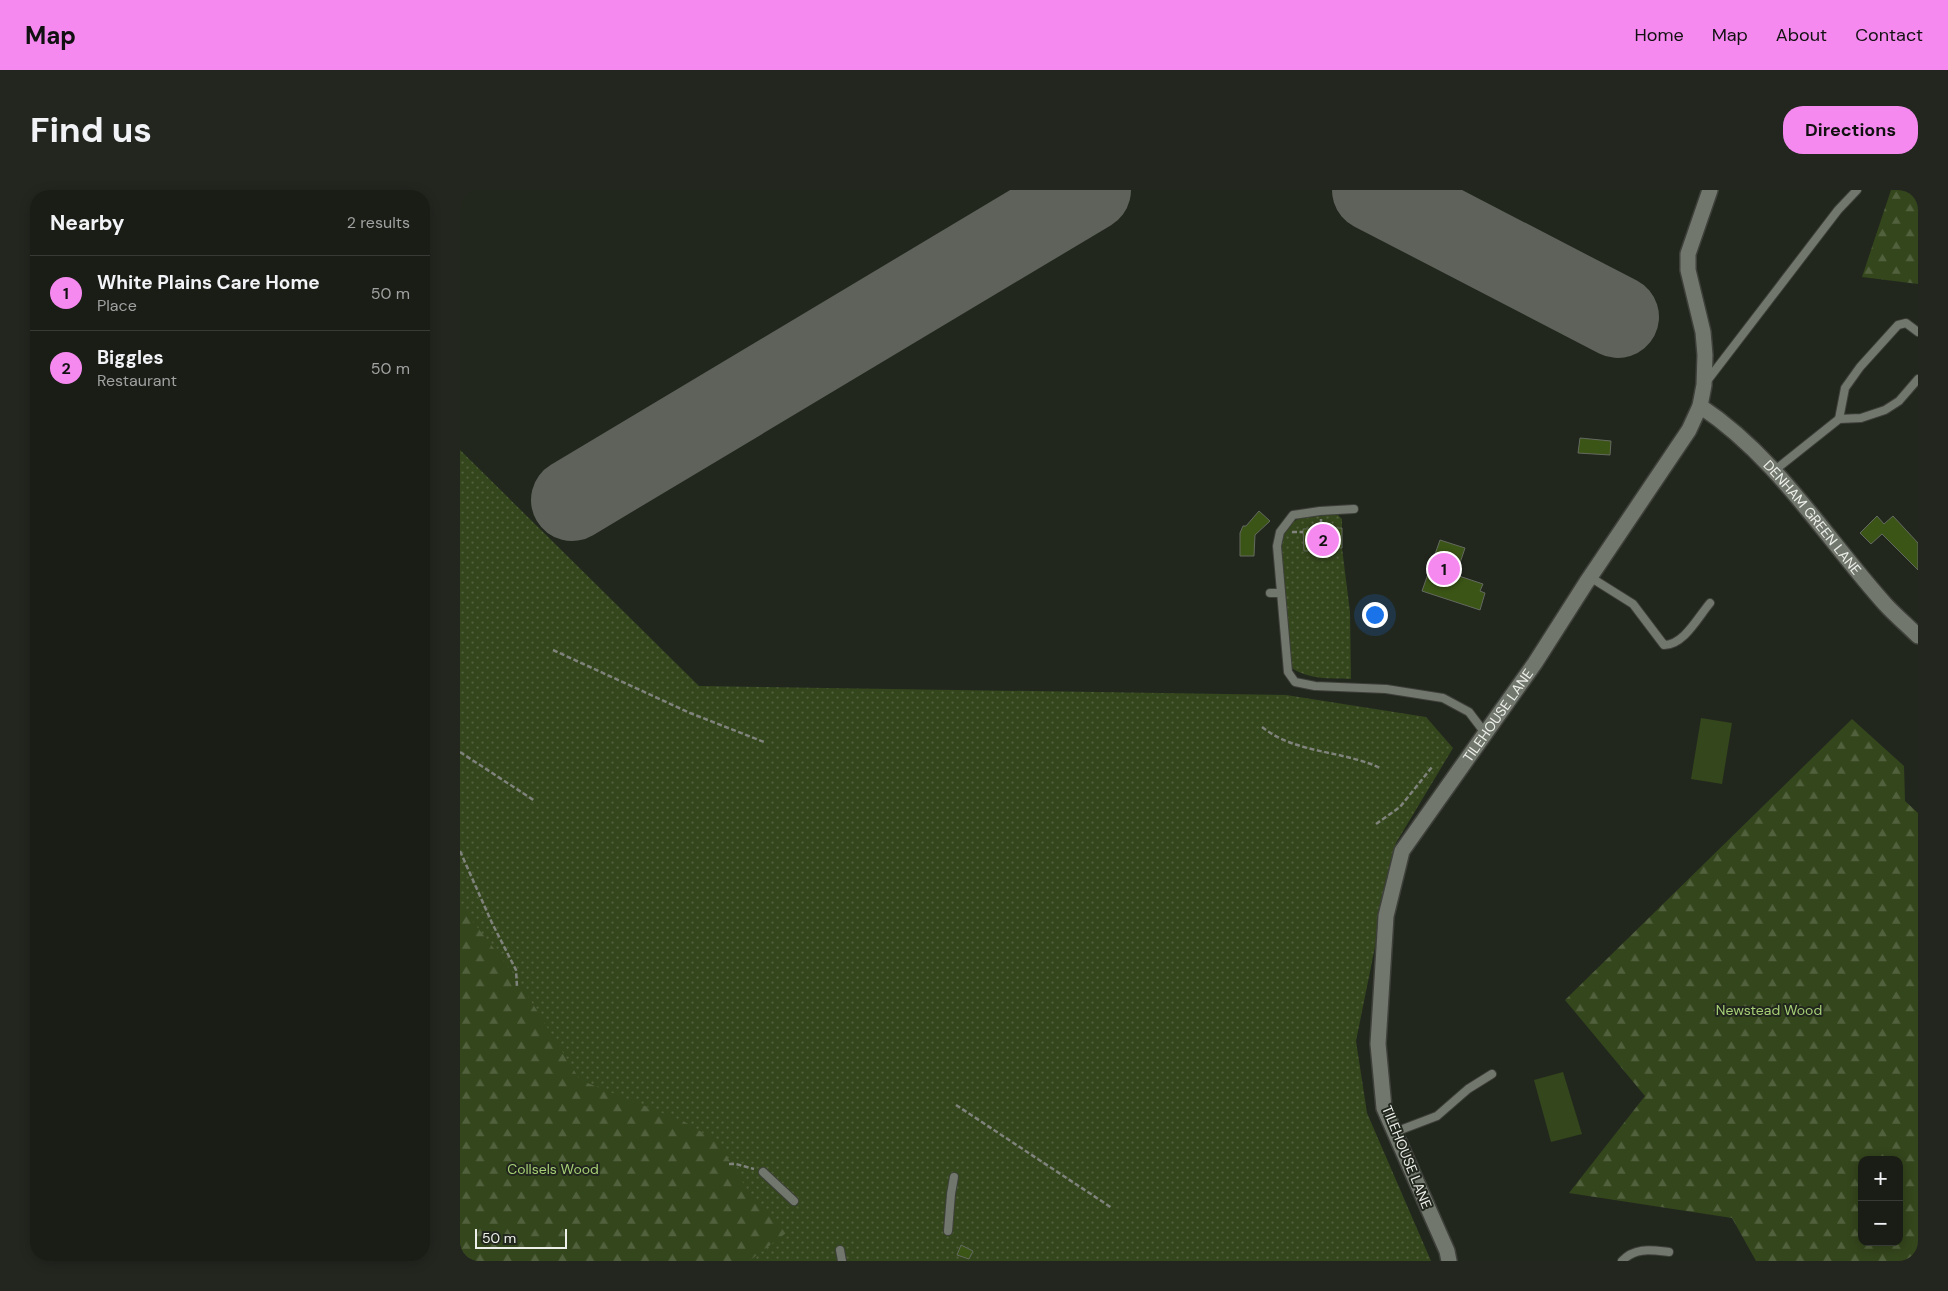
<!DOCTYPE html>
<html lang="en">
<head>
<meta charset="utf-8">
<style>
	:root { --surface:#1a1d16; --page:#23261f; --text:#f1f3f6; --muted:#9fa2a1; --line:#383b35; --accent:#f589ef }
	body { margin:0; font-family:"DM Sans",sans-serif; background:var(--page); color:var(--text) }
	.controls { position:absolute; right:15px; bottom:15px; display:grid; overflow:hidden; border-radius:10px; box-shadow:0 2px 12px #0003 }
	.controls button { width:45px; height:45px; display:grid; place-items:center; padding:0; border:0; border-bottom:1px solid var(--line); background:var(--surface); color:var(--text); font:25px sans-serif }
	.scale { position:absolute; left:15px; bottom:12px; width:92px; box-sizing:border-box; padding-left:5px; border:2px solid #edf0ea; border-top:0; font-size:14px; line-height:18px; white-space:nowrap; color:#edf0ea; -webkit-text-stroke:4px #22271e; paint-order:stroke }
	.you { position:absolute; left:914px; top:424px; width:18px; height:18px; margin:-12px; border:4px solid #fff; border-radius:50%; background:#1a73e8; box-shadow:0 0 0 8px #1a73e833 }
	.badge { display:grid; place-items:center; width:32px; height:32px; border-radius:50%; background:var(--accent); color:#111; font-size:16px; font-weight:700 }
	.pin { position:absolute; translate:-50% -50%; border:2px solid #fff; box-shadow:0 1px 5px #0006 }
	.list { margin:0; padding:0; list-style:none }
	h2 { display:flex; justify-content:space-between; align-items:center; height:65px; margin:0; padding:0 20px; font-size:21px }
	h2 small { font-size:16px; font-weight:400; color:var(--muted) }
	.list li { display:grid; grid-template-columns:32px 1fr auto; gap:15px; align-items:center; box-sizing:border-box; height:75px; padding:0 20px; border-top:1px solid var(--line) }
	.list b { display:block; font-size:19px; white-space:nowrap }
	.list p { margin:0; font-size:16px; white-space:nowrap; color:var(--muted) }
	.list em { font-size:16px; font-style:normal; color:var(--muted) }
	.map { position:relative; flex:none; width:1458px; height:1071px; overflow:hidden; border-radius:20px }
	header { display:flex; align-items:center; gap:30px; box-sizing:border-box; height:70px; padding:0 25px; background:var(--accent); color:#111 }
	header strong { font-size:24px }
	nav { display:flex; gap:28px; margin-inline-start:auto; font-size:18px }
	.intro { display:flex; align-items:center; justify-content:space-between; box-sizing:border-box; height:120px; padding:0 30px }
	h1 { margin:0; font-size:35px }
	.button { padding:12px 22px; border-radius:20px; background:var(--accent); color:#111; font-size:18px; font-weight:700 }
	main { display:flex; gap:30px; padding:0 30px }
	aside { flex:1; background:var(--surface); border-radius:20px; box-shadow:0 2px 12px #0003 }
	.map>svg:first-child { display:block }
</style>
</head>
<body>
<header>
<strong>Map</strong>
<nav><a>Home</a><a>Map</a><a>About</a><a>Contact</a></nav>
</header>
<div class="intro"><h1>Find us</h1><a class="button">Directions</a></div>
<main>
<aside>
<h2>Nearby<small>2 results</small></h2>
<ul class="list">
<li><span class="badge">1</span><div><b>White Plains Care Home</b><p>Place</p></div><em>50 m</em></li>
<li><span class="badge">2</span><div><b>Biggles</b><p>Restaurant</p></div><em>50 m</em></li>
</ul>
</aside>
<div class="map">
<svg width="1458" height="1071" viewBox="0 0 1458 1071">
	<defs>
		<pattern id="grass-dots" width="8" height="8" patternUnits="userSpaceOnUse" patternTransform="scale(1.25)"><rect width="8" height="8" fill="#34461c"/><path d="M2 2h.1M6 6h.1" fill="none" stroke="#52613d" stroke-width="1.8" stroke-linecap="round"/></pattern>
		<pattern id="forest-firs" width="22" height="20" patternUnits="userSpaceOnUse" patternTransform="scale(1.25)"><rect width="22" height="20" fill="#34461c"/><path d="M5 1l3.5 6h-7zM16 11l3.5 6h-7z" fill="#52613d"/></pattern>
	</defs>
	<rect width="100%" height="100%" fill="#22271e"/>
	<g fill="url(#grass-dots)">
		<polygon points="0,260 239,496 826,505 966,527 993,558 936,653 896,851 907,923 971,1071 0,1071"/>
		<path d="M872,322l5,2 5,5v29l8,64 1,67c-22,-1 -42,1 -61,-12l-10,-124c12,-29 23,-27 52,-31z"/>
	</g>
	<g fill="url(#forest-firs)" fill-rule="evenodd">
		<polygon points="1431,0 1458,0 1458,94 1402,87"/>
		<path d="M1392,529l52,47 1,35 13,12v448h-162l-24,-43 -163,-25 76,-97 -80,-96zM1402,970h37v82h-37z"/>
		<polygon points="0,715 56,787 120,890 225,932 258,952 293,1009 326,1043 289,1071 0,1071"/>
	</g>
	<g fill="#34461c">
		<polygon points="1241,528 1272,533 1262,594 1231,589"/>
		<polygon points="1103,882 1122,944 1091,952 1074,890"/>
	</g>
	<g fill="none" stroke-linecap="round" stroke-linejoin="round">
		<g stroke="#5e625a" stroke-width="82">
			<polyline points="913,0 1158,127"/>
			<polyline points="112,310 630,0"/>
		</g>
	</g>
	<g fill="#3b5516" stroke="#64695f">
		<polygon points="1120,248 1151,251 1150,265 1118,263"/>
		<polygon points="799,321 810,331 795,345 794,366 780,366 780,343 783,336 786,336"/>
		<polygon points="1417,326 1424,334 1433,326 1458,353 1458,380 1422,344 1411,354 1400,343"/>
		<polygon points="882,338 882,358 875,358 875,360 844,361 843,339"/>
		<polygon points="980,350 1005,358 996,385 1023,394 1020,401 1025,403 1020,420 962,401"/>
		<polygon points="501,1055 513,1061 509,1069 497,1065"/>
	</g>
	<g fill="none" stroke-linecap="round" stroke-linejoin="round">
		<defs>
			<g id="lane">
				<polyline points="1247,191 1378,20 1397,0"/>
				<polyline points="1379,229 1385,198 1400,177 1438,135 1446,133 1458,142"/>
				<polyline points="1315,280 1379,229 1401,228 1425,220 1439,211 1458,189"/>
				<polyline points="894,319 860,321 833,325 820,342 817,356 828,482 835,492 855,496 926,499 983,508 1009,522 1025,543"/>
				<path d="M1130,387l43,27 31,41c20,0 34,-28 46,-42"/>
				<polyline points="810,403 821,403"/>
				<polyline points="935,942 977,926 1008,899 1032,884"/>
				<polyline points="303,982 334,1011"/>
				<polyline points="488,1041 491,1004 494,987"/>
				<polyline points="380,1060 382,1071"/>
				<path d="M1162,1071c13,-14 29,-11 47,-9"/>
			</g>
			<g id="street">
				<path id="s1" d="M1240,216c77,51 125,131 185,198 10,11 22,21 33,32"/>
				<path id="s2" d="M989,1071l-2,-10 -63,-143 -6,-64 8,-128 16,-65 133,-188 51,-80 103,-153 11,-24 4,-21 1,-30 -2,-23 -15,-62v-16l22,-64"/>
			</g>
		</defs>
		<use href="#lane" stroke="#3e403a" stroke-width="10"/>
		<use href="#street" stroke="#3e403a" stroke-width="18"/>
		<g stroke="#7f837c" stroke-width="2.5" stroke-dasharray="5 2.5" stroke-linecap="butt">
			<polyline points="861,329 861,338"/>
			<polyline points="832,342 843,342"/>
			<polyline points="93,460 230,523 304,552"/>
			<path d="M802,537c34,27 80,23 118,41"/>
			<polyline points="0,562 75,611"/>
			<polyline points="916,634 940,617 972,577"/>
			<polyline points="0,661 32,733 56,780 57,797"/>
			<polyline points="496,915 652,1018"/>
			<polyline points="269,974 276,974 294,979"/>
		</g>
		<use href="#lane" stroke="#72776d" stroke-width="8"/>
		<use href="#street" stroke="#72776d" stroke-width="15"/>
	</g>
	<g text-anchor="middle" dominant-baseline="central" stroke-width="4" stroke-linejoin="round" paint-order="stroke">
		<g font-size="14" fill="#edf0ea" stroke="#22271e">
			<text stroke="none"><textPath href="#s1" startOffset="159">DENHAM GREEN LANE</textPath></text>
			<text stroke="none"><textPath href="#s2" startOffset="592">TILEHOUSE LANE</textPath></text>
			<text transform="translate(947 967) rotate(68)">TILEHOUSE LANE</text>
		</g>
		<g font-size="14" fill="#a6cf76" stroke="#22271e">
			<text x="1309" y="820">Newstead Wood</text>
			<text x="93" y="979">Collsels Wood</text>
		</g>
	</g>
</svg>
<div class="controls">
<button>+</button>
<button>−</button>
</div>
<div class="scale">50 m</div>
<div class="you"></div>
<div class="pin badge" style="left:984px;top:379px">1</div>
<div class="pin badge" style="left:863px;top:350px">2</div>
</div>
</main>
</body>
</html>
